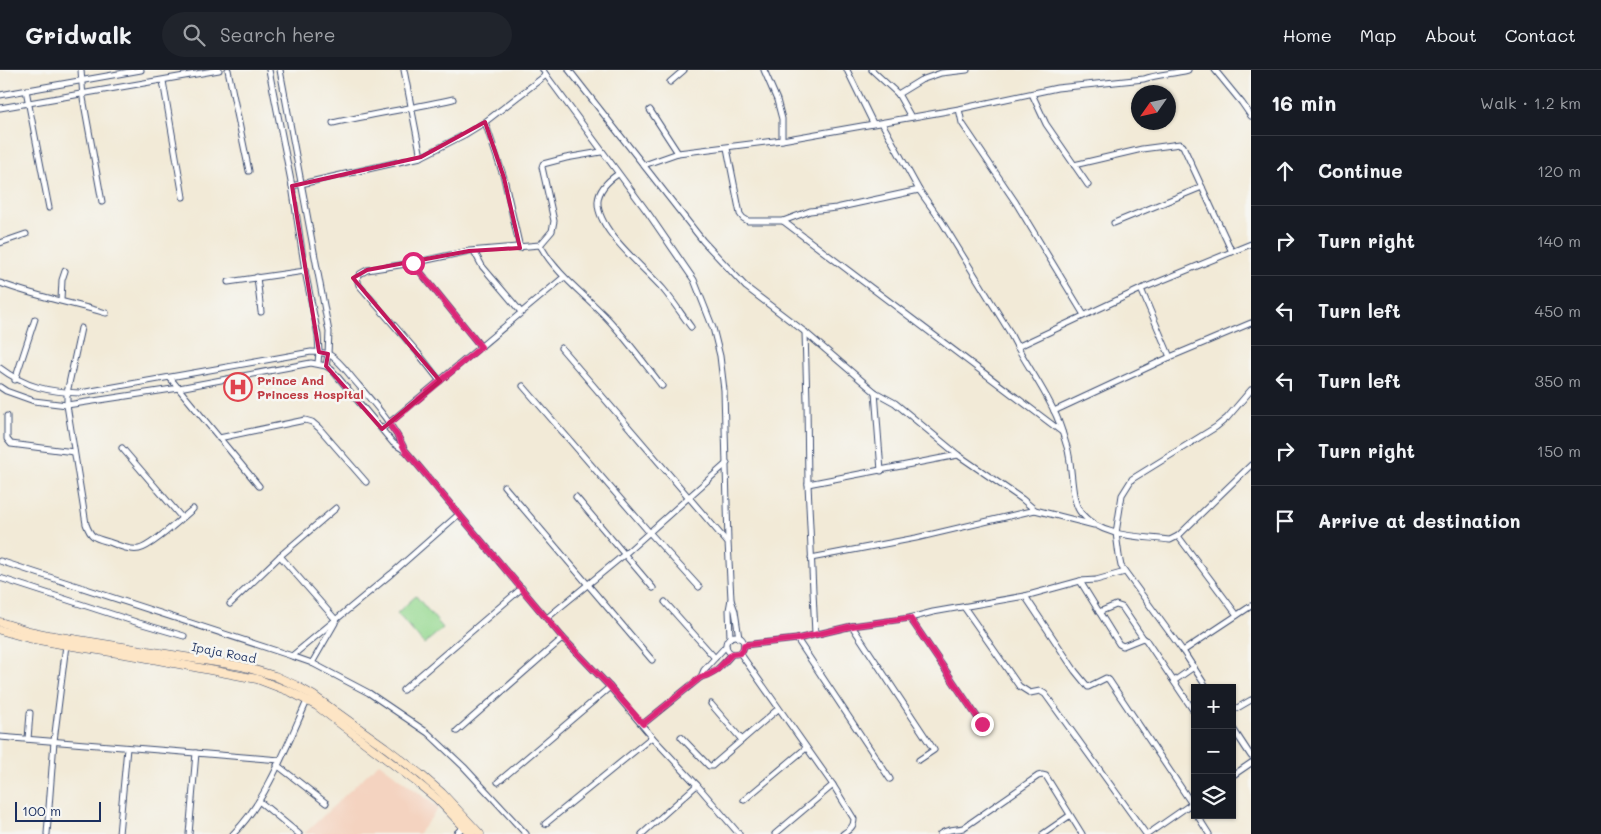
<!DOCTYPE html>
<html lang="en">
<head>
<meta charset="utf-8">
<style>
	:root { --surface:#171b24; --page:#20242c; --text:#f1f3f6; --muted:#9ea1a6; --line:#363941 }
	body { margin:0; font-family:Mali,sans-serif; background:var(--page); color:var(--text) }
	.controls { position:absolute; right:15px; bottom:15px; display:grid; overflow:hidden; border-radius:0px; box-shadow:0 1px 4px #0004 }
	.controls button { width:45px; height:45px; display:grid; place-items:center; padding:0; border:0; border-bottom:1px solid var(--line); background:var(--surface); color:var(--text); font:25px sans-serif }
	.compass { position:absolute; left:1131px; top:15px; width:45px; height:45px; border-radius:50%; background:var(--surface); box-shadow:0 1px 4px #0004; rotate:236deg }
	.scale { position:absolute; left:15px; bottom:12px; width:86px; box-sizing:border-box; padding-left:5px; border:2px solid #1b2f5e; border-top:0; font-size:14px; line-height:18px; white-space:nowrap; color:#1b2f5e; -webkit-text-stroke:4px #f6f6f2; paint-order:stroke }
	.stop { position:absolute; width:15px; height:15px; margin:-11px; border:4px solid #db2777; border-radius:50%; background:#fff }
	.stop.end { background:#db2777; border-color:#fff; box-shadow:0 1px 5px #0008 }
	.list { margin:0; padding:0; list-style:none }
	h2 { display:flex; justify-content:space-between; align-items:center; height:65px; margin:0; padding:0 20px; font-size:21px }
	h2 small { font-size:16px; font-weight:400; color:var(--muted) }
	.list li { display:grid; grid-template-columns:32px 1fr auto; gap:15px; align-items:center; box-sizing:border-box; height:70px; padding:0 20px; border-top:1px solid var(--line) }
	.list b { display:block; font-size:19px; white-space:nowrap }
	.list em { font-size:16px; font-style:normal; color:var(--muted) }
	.icon { flex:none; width:28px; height:28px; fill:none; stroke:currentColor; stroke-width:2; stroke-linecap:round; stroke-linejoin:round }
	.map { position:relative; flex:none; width:1251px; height:764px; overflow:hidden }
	header { display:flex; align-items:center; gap:30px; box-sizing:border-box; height:70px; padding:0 25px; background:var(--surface); border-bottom:1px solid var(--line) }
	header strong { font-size:24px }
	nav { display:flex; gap:28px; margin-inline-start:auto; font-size:18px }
	.search { width:350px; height:45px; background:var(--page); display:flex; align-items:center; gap:12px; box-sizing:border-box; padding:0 18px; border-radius:28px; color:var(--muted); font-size:19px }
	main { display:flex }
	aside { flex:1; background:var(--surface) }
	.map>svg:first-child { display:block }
</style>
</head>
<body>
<header>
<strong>Gridwalk</strong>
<div class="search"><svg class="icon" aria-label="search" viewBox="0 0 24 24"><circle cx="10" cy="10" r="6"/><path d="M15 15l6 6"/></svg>Search here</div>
<nav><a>Home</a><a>Map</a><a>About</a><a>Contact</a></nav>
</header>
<main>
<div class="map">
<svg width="1251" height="764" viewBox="0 0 1251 764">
	<rect width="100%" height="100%" fill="#f6f6f2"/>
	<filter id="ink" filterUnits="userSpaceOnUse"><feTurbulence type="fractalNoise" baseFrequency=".02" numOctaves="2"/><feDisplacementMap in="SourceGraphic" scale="10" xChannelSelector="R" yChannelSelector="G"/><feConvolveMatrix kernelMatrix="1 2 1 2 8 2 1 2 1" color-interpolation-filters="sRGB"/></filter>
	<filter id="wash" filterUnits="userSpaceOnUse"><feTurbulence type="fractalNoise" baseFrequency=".0096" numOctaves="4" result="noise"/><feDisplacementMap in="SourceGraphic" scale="20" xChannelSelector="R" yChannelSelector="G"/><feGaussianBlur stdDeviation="1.12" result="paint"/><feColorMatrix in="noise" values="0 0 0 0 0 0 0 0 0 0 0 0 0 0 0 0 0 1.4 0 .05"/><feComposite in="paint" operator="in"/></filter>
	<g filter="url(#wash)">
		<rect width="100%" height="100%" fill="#f2ead7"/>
		<polygon fill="#f4d3c0" points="379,693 439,738 418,764 304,764"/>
		<polygon fill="#96d991" stroke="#588478" points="416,526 443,558 424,574 397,543"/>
	</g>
	<g filter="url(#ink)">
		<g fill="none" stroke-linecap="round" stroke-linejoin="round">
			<defs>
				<g id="street">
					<polyline points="81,0 83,28 102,132"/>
					<polyline points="228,0 249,101"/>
					<polyline points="269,0 292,116 305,201 318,265 319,282 318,293"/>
					<polyline points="280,0 329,262 328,284 326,296"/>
					<polyline points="404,0 421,87"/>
					<polyline points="543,0 546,5 648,143 694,210 713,258 720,286 724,320 728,472 731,529 729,540 730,568"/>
					<polyline points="569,0 703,171 746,217 805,262 875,322 895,333 958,385 1022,429 1035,440 1094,455"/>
					<polyline points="764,0 777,30 782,49 782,70"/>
					<polyline points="847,0 873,53"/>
					<polyline points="872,0 898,24 911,47"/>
					<polyline points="1215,0 1242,33 1251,46"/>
					<polyline points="163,11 183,127"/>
					<polyline points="670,12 684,0"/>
					<polyline points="26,20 49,138"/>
					<polyline points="898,24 921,10 941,3 967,0"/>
					<polyline points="1032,24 1046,54 1088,115"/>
					<polyline points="0,25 141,0"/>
					<polyline points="0,38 219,0"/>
					<polyline points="959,39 962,53 1016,133 1084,245"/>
					<polyline points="650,40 678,83"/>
					<polyline points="485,52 504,108 520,178"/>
					<path d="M333,53c40,-9 80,-15 120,-24"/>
					<path d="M882,53l37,67 23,32 67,109c13,28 32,52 45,80 6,11 9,24 13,36 6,17 3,53 14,66 21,25 59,23 89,27l8,-4 73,-71"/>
					<polyline points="727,78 740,144 743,148 748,151 783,151 810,141 836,138 919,120"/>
					<path d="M644,95l34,-12 104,-13 177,-31 98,-21 87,-9c14,-5 29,-5 44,-9"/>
					<polyline points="1074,95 1142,79 1180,74 1183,76 1232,182"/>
					<path d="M618,104c-9,6 -19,15 -20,27 -2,29 47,67 65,88 10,12 19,26 28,38"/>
					<polyline points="292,116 421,87 464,65 485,52 546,5"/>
					<polyline points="783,151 1062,362"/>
					<polyline points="1114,153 1202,117"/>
					<polyline points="0,173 26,164"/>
					<polyline points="540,175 552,161 554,151 542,97 543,94 566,88 601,82"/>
					<polyline points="474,181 482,196 521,242"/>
					<polyline points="413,193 481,277"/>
					<polyline points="257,207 261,242"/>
					<polyline points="228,212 305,201"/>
					<path d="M0,213c34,13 71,20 106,30"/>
					<polyline points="1141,219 1170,287"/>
					<polyline points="61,230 62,210 65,201"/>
					<path d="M81,258l-14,65v12l19,119c5,14 9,14 23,18 9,3 20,9 30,7 12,-2 43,-31 54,-40"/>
					<polyline points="805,262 807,332 808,414 815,564"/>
					<polyline points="1017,277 1141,219 1251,174"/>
					<polyline points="561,278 727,472"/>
					<path d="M0,298c25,19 49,24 80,25l231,-41c6,0 13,0 19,3 10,6 17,17 24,25 19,22 39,44 51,70l158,188 47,49 42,50 45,48 42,49"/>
					<polyline points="170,308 259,416"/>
					<polyline points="15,310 35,249"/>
					<path d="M440,311l-22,-28 -59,-68 -2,-7 3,-4 7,-4 46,-7 56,-12 71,-6c16,29 43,48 66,72 20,21 38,46 56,69"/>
					<polyline points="523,316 649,462 699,517"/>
					<polyline points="0,317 6,321 34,331 67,335 179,318 311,293 326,296 332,300 393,373 404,380"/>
					<polyline points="875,322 881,401"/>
					<polyline points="1054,341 1170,287 1251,253"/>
					<polyline points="7,346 7,369 11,374 74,382"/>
					<polyline points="382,359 564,207"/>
					<polyline points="219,368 305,350 312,352 319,358 366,412"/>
					<polyline points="122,378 182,448"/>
					<polyline points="808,414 958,385"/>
					<polyline points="504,416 652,590"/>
					<polyline points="576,427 653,518"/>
					<polyline points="1178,466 1237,545"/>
					<polyline points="280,486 336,550"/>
					<polyline points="811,488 916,468 1035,440"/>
					<polyline points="0,491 292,586 312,593 369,623 428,663 464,697 526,764"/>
					<polyline points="0,508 139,553 184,566"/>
					<polyline points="1080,511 1119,574 1123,576 1143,568 1146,570 1195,643"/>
					<polyline points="1025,526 1075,601 1088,617 1106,608 1109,610 1192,734"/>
					<polyline points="731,530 735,541 739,568"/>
					<polyline points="665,532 715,588"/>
					<polyline points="230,534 280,486 336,438"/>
					<polyline points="964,537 1019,616 1030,623 1040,621 1045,624 1146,764"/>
					<polyline points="1099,542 1116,535 1122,537 1143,568"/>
					<polyline points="547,548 625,484 727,393"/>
					<polyline points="910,548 982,654"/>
					<polyline points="852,556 934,680 919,690"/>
					<circle cx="735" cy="575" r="9"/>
					<polyline points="797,569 890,709"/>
					<polyline points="744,575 797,569 852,556 910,548 933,542 1025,526 1080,511 1096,510 1125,502"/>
					<polyline points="1183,581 1251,536"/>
					<path d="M740,583l93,132 21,34c0,8 -5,11 -11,15"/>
					<polyline points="292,586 391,504 459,444"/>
					<polyline points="312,593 335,553"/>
					<polyline points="701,607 704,600 726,576"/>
					<polyline points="1174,611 1194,597"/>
					<polyline points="1207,618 1183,581 1121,496 1119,486 1116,463 1122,425 1132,409 1216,357 1227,348 1251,320"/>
					<polyline points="403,620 522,518"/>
					<polyline points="711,634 742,670"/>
					<polyline points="1232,641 1251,630"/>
					<path d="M643,654l58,-47c14,-4 22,-12 31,-23"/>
					<polyline points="1232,657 1251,686"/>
					<polyline points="457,661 563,568"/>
					<polyline points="0,667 280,690"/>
					<polyline points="681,667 709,696 712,696 778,639"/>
					<polyline points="28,669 30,643"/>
					<polyline points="277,695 326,733"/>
					<polyline points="1232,706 1251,693"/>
					<polyline points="498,712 610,617"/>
					<polyline points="744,730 806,678"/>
					<polyline points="259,731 299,764"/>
					<polyline points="1197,745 1209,764"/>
					<polyline points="545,754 652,667"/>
					<polyline points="47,764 54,671 66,575"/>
					<polyline points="119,764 127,678"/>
					<polyline points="189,764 196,683"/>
					<path d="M233,764c32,-30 56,-93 74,-133"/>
					<polyline points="456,764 464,756"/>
					<polyline points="642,764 697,715"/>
					<polyline points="775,764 833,715"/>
					<path d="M940,764c7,-5 15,-4 23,-6l75,-52 4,-1 4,1 36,58"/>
					<polyline points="1043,764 1069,746"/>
					<polyline points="1148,764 1194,732"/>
				</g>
				<g id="secondary">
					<polyline points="0,552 29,561 48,565 241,596 275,606 295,615 314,626 385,677 420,704 442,723 480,764"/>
					<polyline points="0,560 28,568 66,575 137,586 257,609 291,622 317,636 415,711 437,729 471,764"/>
				</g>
			</defs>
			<use href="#street" stroke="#3b4b70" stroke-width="7"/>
			<use href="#secondary" stroke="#3b4b70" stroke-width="9"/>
			<use href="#street" stroke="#fff" stroke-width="5"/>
			<use href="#secondary" stroke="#fde5c5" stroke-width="8"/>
		</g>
	</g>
	<g fill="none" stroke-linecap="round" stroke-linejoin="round" filter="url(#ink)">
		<polyline stroke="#db2777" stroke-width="6" points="413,193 481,277 389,354 399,368 405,380 563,568 610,617 643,654 701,607 708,605 717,600 732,584 740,583 743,580 744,575 797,569 852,556 910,548 982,654"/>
	</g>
	<path fill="none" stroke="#c2185b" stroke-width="4" stroke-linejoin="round" d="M485,52l19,56 16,70 -51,3 -102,19 -14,8 87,103 -58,48 -56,-63 2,-12 -9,-2 -27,-166 129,-29z"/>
	<defs>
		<symbol id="hospital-ring" viewBox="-11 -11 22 22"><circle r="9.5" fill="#f6f6f2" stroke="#e0444e" stroke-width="1.5"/><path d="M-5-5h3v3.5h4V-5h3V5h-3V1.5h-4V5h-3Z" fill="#e0444e"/></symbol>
	</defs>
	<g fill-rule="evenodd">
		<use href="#hospital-ring" x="222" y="301" width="32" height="32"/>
	</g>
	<g text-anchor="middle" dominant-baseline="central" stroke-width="5" stroke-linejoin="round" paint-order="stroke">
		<g font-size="12" font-weight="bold" fill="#be3a42" stroke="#f6f6f2" text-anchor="start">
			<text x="257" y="310">Prince And<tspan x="257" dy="14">Princess Hospital</tspan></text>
		</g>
		<g font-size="12" fill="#1b2f5e" stroke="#f6f6f2">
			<text transform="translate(224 582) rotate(11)">Ipaja Road</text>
		</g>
	</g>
</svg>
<div class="controls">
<button>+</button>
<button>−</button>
<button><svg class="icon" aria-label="layers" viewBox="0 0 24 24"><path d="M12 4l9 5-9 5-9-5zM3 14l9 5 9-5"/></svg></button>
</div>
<svg class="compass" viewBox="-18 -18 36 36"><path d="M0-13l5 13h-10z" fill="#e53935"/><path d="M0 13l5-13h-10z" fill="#9ea1a6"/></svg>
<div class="scale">100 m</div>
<div class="stop" style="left:413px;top:193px"></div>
<div class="stop end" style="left:982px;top:654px"></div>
</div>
<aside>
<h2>16 min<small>Walk · 1.2 km</small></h2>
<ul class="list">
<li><svg class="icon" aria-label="ahead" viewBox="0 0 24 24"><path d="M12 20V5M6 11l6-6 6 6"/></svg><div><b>Continue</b></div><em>120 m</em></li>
<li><svg class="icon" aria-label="right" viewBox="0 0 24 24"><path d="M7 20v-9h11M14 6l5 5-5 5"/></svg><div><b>Turn right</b></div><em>140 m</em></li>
<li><svg class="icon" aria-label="left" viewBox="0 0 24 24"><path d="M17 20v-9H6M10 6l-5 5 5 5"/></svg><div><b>Turn left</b></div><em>450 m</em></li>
<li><svg class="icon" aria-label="left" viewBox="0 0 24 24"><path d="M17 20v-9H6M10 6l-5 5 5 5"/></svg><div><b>Turn left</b></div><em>350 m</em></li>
<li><svg class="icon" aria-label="right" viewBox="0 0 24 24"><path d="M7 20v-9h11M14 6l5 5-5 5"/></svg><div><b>Turn right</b></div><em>150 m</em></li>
<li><svg class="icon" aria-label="arrive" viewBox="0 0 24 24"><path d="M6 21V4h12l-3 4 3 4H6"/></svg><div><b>Arrive at destination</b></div></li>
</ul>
</aside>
</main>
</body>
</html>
